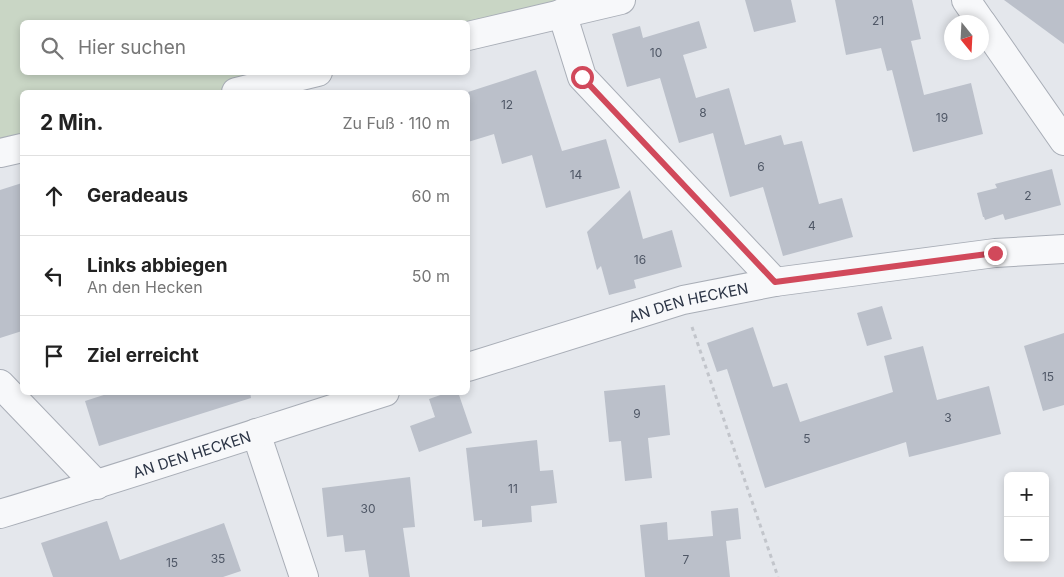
<!DOCTYPE html>
<html lang="de">
<head>
<meta charset="utf-8">
<style>
	:root { --surface:#fff; --page:#f2f2f2; --text:#222; --muted:#767676; --line:#e0e0e0 }
	body { margin:0; font-family:Inter,sans-serif; background:var(--page); color:var(--text) }
	.controls { position:absolute; right:15px; bottom:15px; display:grid; overflow:hidden; border-radius:8px; box-shadow:0 2px 8px #0003 }
	.controls button { width:45px; height:45px; display:grid; place-items:center; padding:0; border:0; border-bottom:1px solid var(--line); background:var(--surface); color:var(--text); font:25px sans-serif }
	.compass { position:absolute; left:944px; top:15px; width:45px; height:45px; border-radius:50%; background:var(--surface); box-shadow:0 2px 8px #0003; rotate:162deg }
	.stop { position:absolute; width:15px; height:15px; margin:-11px; border:4px solid #d1495b; border-radius:50%; background:#fff }
	.stop.end { background:#d1495b; border-color:#fff; box-shadow:0 1px 5px #0008 }
	.list { margin:0; padding:0; list-style:none }
	h2 { display:flex; justify-content:space-between; align-items:center; height:65px; margin:0; padding:0 20px; font-size:21px }
	h2 small { font-size:16px; font-weight:400; color:var(--muted) }
	.list li { display:grid; grid-template-columns:32px 1fr auto; gap:15px; align-items:center; box-sizing:border-box; height:80px; padding:0 20px; border-top:1px solid var(--line) }
	.list b { display:block; font-size:19px; white-space:nowrap }
	.list p { margin:0; font-size:16px; white-space:nowrap; color:var(--muted) }
	.list em { font-size:16px; font-style:normal; color:var(--muted) }
	.icon { flex:none; width:28px; height:28px; fill:none; stroke:currentColor; stroke-width:2; stroke-linecap:round; stroke-linejoin:round }
	.map { position:relative; flex:none; width:1064px; height:577px; overflow:hidden }
	.search { position:absolute; background:var(--surface); box-shadow:0 2px 8px #0003; left:20px; top:20px; width:450px; height:55px; display:flex; align-items:center; gap:12px; box-sizing:border-box; padding:0 18px; border-radius:8px; color:var(--muted); font-size:19px }
	.panel { position:absolute; background:var(--surface); box-shadow:0 2px 8px #0003; left:20px; top:90px; width:450px; height:305px; border-radius:8px }
	.map>svg:first-child { display:block }
</style>
</head>
<body>
<div class="map">
<svg width="1064" height="577" viewBox="0 0 1064 577">
	<rect width="100%" height="100%" fill="#e4e7ec"/>
	<polygon fill="#c9d6c5" points="0,0 600,0 468,22 22,22 22,72 296,73 213,92 22,92 22,141 0,147"/>
	<g fill="#bbc0ca">
		<polygon points="745,0 791,0 796,22 754,32"/>
		<polygon points="835,0 912,0 921,39 911,41 924,95 971,83 983,134 913,152 892,70 887,71 881,48 846,55"/>
		<polygon points="1004,0 1064,0 1064,44"/>
		<polygon points="699,21 707,48 683,55 696,98 729,88 745,145 781,135 784,145 802,141 819,204 842,198 853,237 783,256 763,187 730,197 713,133 679,143 660,78 627,87 612,34 640,26 643,38"/>
		<polygon points="536,70 562,151 606,139 620,188 546,208 532,155 502,164 494,134 468,142 468,92"/>
		<polygon points="1052,169 1061,205 1005,220 1003,214 985,220 984,217 983,217 977,193 997,188 995,184"/>
		<polygon points="22,183 22,331 0,338 0,190"/>
		<polygon points="630,190 643,239 672,230 682,267 634,280 636,288 609,295 601,266 597,270 587,232"/>
		<polygon points="882,306 892,339 867,346 857,313"/>
		<polygon points="753,327 773,387 787,383 800,422 893,392 884,356 923,346 937,400 989,386 1001,434 909,457 906,442 765,488 727,369 717,372 707,343"/>
		<polygon points="1064,333 1064,405 1043,411 1024,346"/>
		<polygon points="665,385 670,435 648,438 652,478 625,481 621,441 609,442 604,391"/>
		<polygon points="113,392 250,392 251,398 99,446 85,401"/>
		<polygon points="449,392 458,392 472,433 419,452 410,426 435,417 429,399"/>
		<polygon points="537,440 540,471 553,470 557,503 531,506 532,522 482,527 482,520 474,521 466,448"/>
		<polygon points="410,477 415,527 403,528 410,577 369,577 365,550 345,552 343,535 327,537 322,488"/>
		<polygon points="738,508 741,539 726,541 730,577 645,577 640,525 667,522 668,540 713,536 711,511"/>
		<polygon points="107,521 120,560 224,523 241,571 223,577 53,577 41,543"/>
	</g>
	<g fill="none" stroke-linecap="round" stroke-linejoin="round">
		<defs>
			<g id="street">
				<polyline points="966,0 981,22"/>
				<polyline points="562,13 582,77 775,282"/>
				<polyline points="982,23 1064,141"/>
				<polyline points="468,36 621,0"/>
				<polyline points="236,92 318,72"/>
				<polyline points="0,153 22,148"/>
				<path id="s1" d="M468,367l215,-67 92,-18 220,-29 69,-4"/>
				<polyline points="0,384 97,485"/>
				<polyline points="256,433 304,577"/>
				<path id="s2" d="M0,514c129,-39 256,-81 385,-122"/>
			</g>
		</defs>
		<use href="#street" stroke="#a9aeb7" stroke-width="30"/>
		<polyline stroke="#c2c5cb" stroke-width="3" stroke-dasharray="4 4" stroke-linecap="butt" points="692,327 778,577"/>
		<use href="#street" stroke="#f7f8fa" stroke-width="28"/>
	</g>
	<g fill="none" stroke-linecap="round" stroke-linejoin="round">
		<polyline stroke="#d1495b" stroke-width="6" points="582,77 775,282 995,253"/>
	</g>
	<g text-anchor="middle" dominant-baseline="central" stroke-width="4.5" stroke-linejoin="round" paint-order="stroke">
		<g font-size="12" fill="#4f5766">
			<text x="878" y="20">21</text>
			<text x="656" y="52">10</text>
			<text x="507" y="104">12</text>
			<text x="703" y="112">8</text>
			<text x="942" y="117">19</text>
			<text x="761" y="166">6</text>
			<text x="576" y="174">14</text>
			<text x="1028" y="195">2</text>
			<text x="812" y="225">4</text>
			<text x="640" y="259">16</text>
			<text x="1048" y="376">15</text>
			<text x="637" y="413">9</text>
			<text x="948" y="417">3</text>
			<text x="807" y="438">5</text>
			<text x="513" y="488">11</text>
			<text x="368" y="508">30</text>
			<text x="218" y="558">35</text>
			<text x="686" y="559">7</text>
			<text x="172" y="562">15</text>
		</g>
		<g font-size="15" fill="#2b3445" stroke="#f4f6f9">
			<text stroke="none"><textPath href="#s1" startOffset="230">AN DEN HECKEN</textPath></text>
			<text stroke="none"><textPath href="#s2" startOffset="201">AN DEN HECKEN</textPath></text>
		</g>
	</g>
</svg>
<div class="controls">
<button>+</button>
<button>−</button>
</div>
<svg class="compass" viewBox="-18 -18 36 36"><path d="M0-13l5 13h-10z" fill="#e53935"/><path d="M0 13l5-13h-10z" fill="#767676"/></svg>
<div class="stop" style="left:582px;top:77px"></div>
<div class="stop end" style="left:995px;top:253px"></div>
<div class="search"><svg class="icon" aria-label="search" viewBox="0 0 24 24"><circle cx="10" cy="10" r="6"/><path d="M15 15l6 6"/></svg>Hier suchen</div>
<section class="panel">
<h2>2 Min.<small>Zu Fuß · 110 m</small></h2>
<ul class="list">
<li><svg class="icon" aria-label="ahead" viewBox="0 0 24 24"><path d="M12 20V5M6 11l6-6 6 6"/></svg><div><b>Geradeaus</b></div><em>60 m</em></li>
<li><svg class="icon" aria-label="left" viewBox="0 0 24 24"><path d="M17 20v-9H6M10 6l-5 5 5 5"/></svg><div><b>Links abbiegen</b><p>An den Hecken</p></div><em>50 m</em></li>
<li><svg class="icon" aria-label="arrive" viewBox="0 0 24 24"><path d="M6 21V4h12l-3 4 3 4H6"/></svg><div><b>Ziel erreicht</b></div></li>
</ul>
</section>
</div>
</body>
</html>
